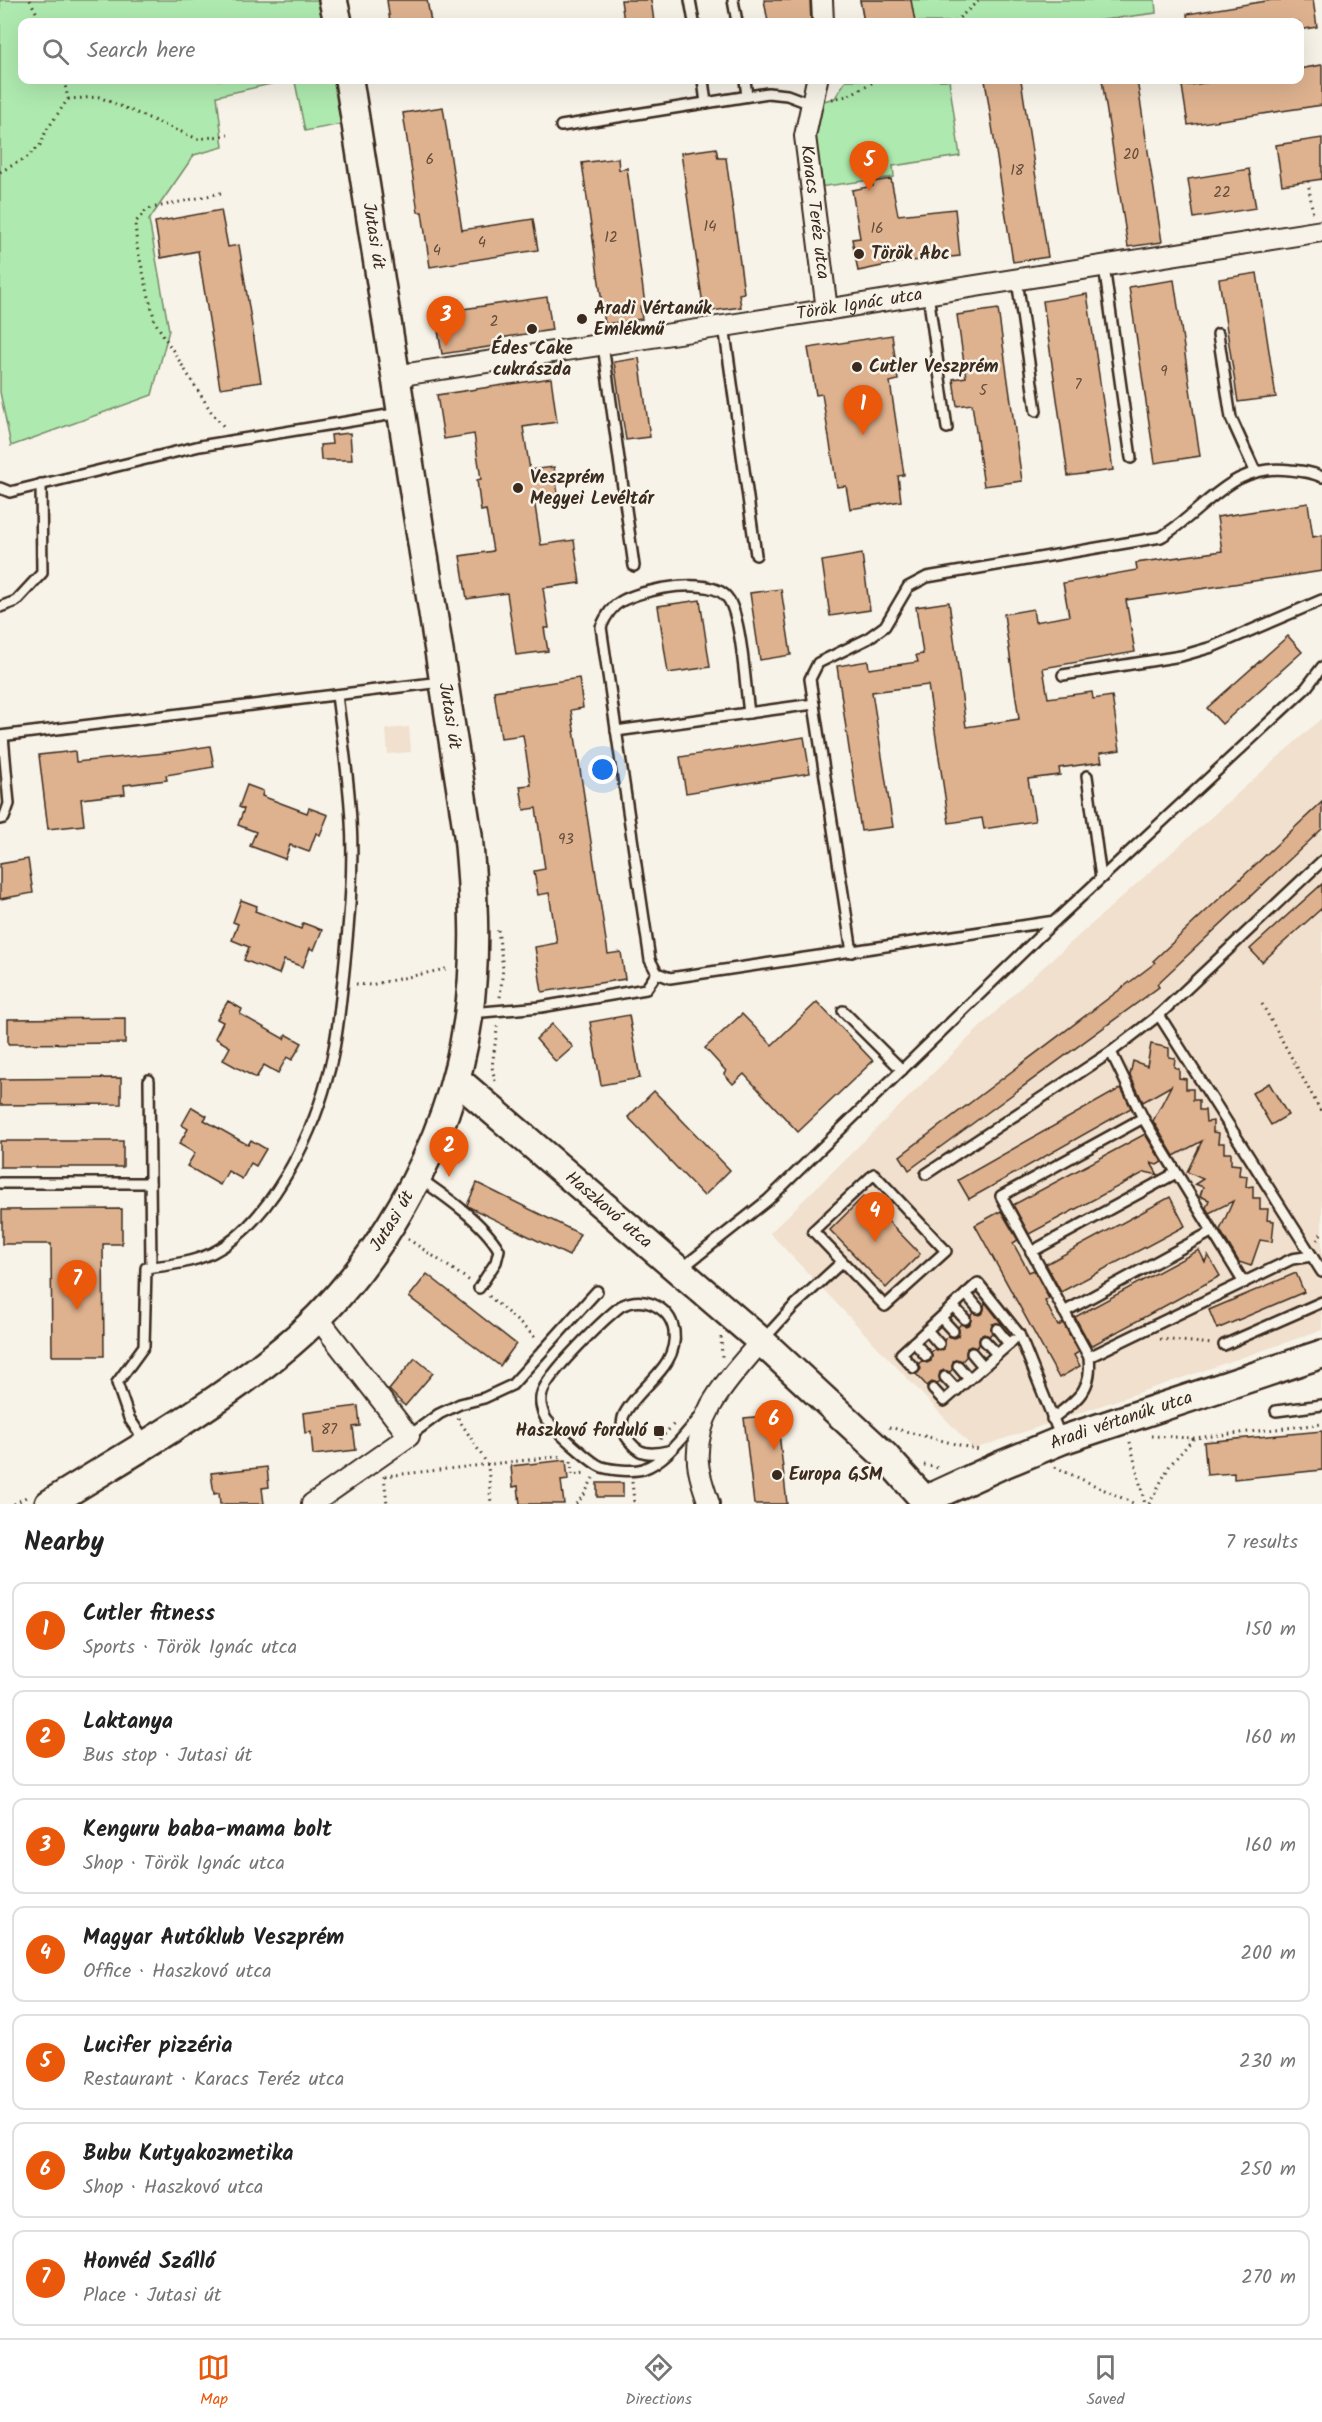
<!DOCTYPE html>
<html lang="en">
<head>
<meta charset="utf-8">
<style>
	:root { --surface:#fff; --page:#f2f2f2; --text:#222; --muted:#767676; --line:#e0e0e0; --accent:#ea580c }
	body { margin:0; font-family:Kalam,sans-serif; background:var(--page); color:var(--text) }
	.you { position:absolute; left:603px; top:770px; width:21px; height:21px; margin:-15px; border:4px solid #fff; border-radius:50%; background:#1a73e8; box-shadow:0 0 0 9px #1a73e833 }
	.badge { display:grid; place-items:center; width:39px; height:39px; border-radius:50%; background:var(--accent); color:#fff; font-size:20px; font-weight:700 }
	.pin { position:absolute; translate:-50% -50px; filter:drop-shadow(0 2px 3px #0008) }
	.pin::after { content:''; position:absolute; top:32px; width:21px; height:18px; background:inherit; clip-path:polygon(0 0,100% 0,50% 100%) }
	.list { margin:0; padding:0; list-style:none }
	h2 { display:flex; justify-content:space-between; align-items:center; height:78px; margin:0; padding:0 24px; font-size:26px }
	h2 small { font-size:20px; font-weight:400; color:var(--muted) }
	.list li { display:grid; grid-template-columns:39px 1fr auto; gap:18px; align-items:center; box-sizing:border-box; height:96px; margin:0 12px 12px; padding:0 12px; border:2px solid var(--line); border-radius:12px }
	.list b { display:block; font-size:22px; white-space:nowrap }
	.list p { margin:0; font-size:20px; white-space:nowrap; color:var(--muted) }
	.list em { font-size:20px; font-style:normal; color:var(--muted) }
	.icon { flex:none; width:33px; height:33px; fill:none; stroke:currentColor; stroke-width:2; stroke-linecap:round; stroke-linejoin:round }
	.map { position:relative; flex:none; width:1322px; height:1504px; overflow:hidden }
	.search { position:absolute; background:var(--surface); box-shadow:0 6px 24px #0002; left:18px; right:18px; top:18px; height:66px; display:flex; align-items:center; gap:15px; box-sizing:border-box; padding:0 21px; border-radius:12px; color:var(--muted); font-size:22px }
	.sheet { height:834px; background:var(--surface) }
	nav { display:flex; justify-content:space-around; align-items:center; box-sizing:border-box; height:84px; border-top:2px solid var(--line); background:var(--surface); font-size:16px; color:var(--muted) }
	nav a { display:grid; justify-items:center; gap:3px }
	nav .on { color:var(--accent) }
	.map>svg:first-child { display:block }
</style>
</head>
<body>
<div class="map">
<svg width="1322" height="1504" viewBox="0 0 1322 1504">
	<rect width="100%" height="100%" fill="#f7f3e8"/>
	<filter id="ink" filterUnits="userSpaceOnUse"><feTurbulence type="fractalNoise" baseFrequency=".0167" numOctaves="2"/><feDisplacementMap in="SourceGraphic" scale="12" xChannelSelector="R" yChannelSelector="G"/><feConvolveMatrix kernelMatrix="1 2 1 2 8 2 1 2 1" color-interpolation-filters="sRGB"/></filter>
	<g filter="url(#ink)">
		<g fill="#f0e0cd">
			<polygon points="1322,718 1322,1330 974,1449 770,1233 1019,989"/>
			<polygon points="409,727 411,752 388,754 386,729"/>
		</g>
		<g fill="#aeeaaf" stroke="#748a66" stroke-width="1.5">
			<polygon points="0,0 336,0 340,22 22,22 22,80 289,80 217,96 223,147 194,155 149,220 169,330 152,395 11,446 0,392"/>
			<polygon points="860,0 1155,0 1156,13 1087,22 864,22"/>
			<polygon points="291,80 351,80 358,121 305,131 295,82"/>
			<polygon points="846,80 949,80 960,156 893,166 894,177 811,188 811,104 835,98"/>
		</g>
		<g fill="#deb28f" stroke="#3b2a1e" stroke-width="1.5">
			<polygon points="387,0 427,0 431,22 390,22"/>
			<polygon points="621,0 651,0 654,22 624,22"/>
			<polygon points="764,0 810,0 811,22 768,22"/>
			<polygon points="860,0 911,0 915,22 864,22"/>
			<polygon points="1272,0 1313,0 1317,27 1299,30 1299,22 1188,22 1187,14"/>
			<polygon points="1322,65 1322,105 1188,125 1182,86 1226,80 1299,80 1299,69"/>
			<polygon points="985,80 1021,80 1048,257 1013,262"/>
			<polygon points="1102,80 1137,80 1162,242 1128,247"/>
			<polygon points="443,107 462,230 533,219 538,250 430,267 422,212 418,212 403,113"/>
			<polygon points="1322,138 1322,179 1282,185 1276,145"/>
			<polygon points="716,148 718,158 726,158 744,293 739,294 741,307 704,312 681,153"/>
			<polygon points="618,158 619,170 627,168 645,305 640,306 642,319 605,324 582,163"/>
			<polygon points="1249,169 1256,208 1194,218 1188,179"/>
			<polygon points="891,179 898,215 955,209 960,256 901,262 858,271 852,239 860,238 852,190 873,186 872,182"/>
			<polygon points="221,210 228,247 239,245 261,382 220,388 198,251 161,258 155,222"/>
			<polygon points="1257,273 1276,397 1238,402 1219,279"/>
			<polygon points="1174,280 1200,456 1155,463 1129,287"/>
			<polygon points="1087,294 1113,470 1068,476 1043,301"/>
			<polygon points="547,297 552,330 500,338 501,345 442,354 435,313"/>
			<polygon points="998,309 1022,481 984,486 972,404 957,406 953,379 966,377 957,315"/>
			<polygon points="892,335 898,380 890,382 904,475 898,476 901,501 850,509 846,486 837,487 822,394 816,395 808,348"/>
			<polygon points="639,358 650,437 626,440 614,362"/>
			<polygon points="551,378 557,422 523,427 530,470 554,467 558,495 534,499 541,545 574,540 580,583 543,588 549,628 544,628 548,651 516,655 507,593 467,599 460,556 493,551 486,510 481,511 477,480 481,479 474,434 444,439 437,395"/>
			<polygon points="350,433 352,460 321,460 320,445 332,444 331,435"/>
			<polygon points="1308,503 1313,537 1322,535 1322,571 1126,600 1135,652 1043,668 1048,698 1092,692 1093,699 1112,696 1120,750 1100,753 1102,762 1059,768 1060,775 1028,779 1035,821 984,829 982,818 949,823 928,685 872,692 893,827 861,831 837,666 868,661 869,669 918,662 916,655 923,654 916,607 949,602 966,727 1019,719 1004,614 1033,609 1035,622 1069,616 1063,583 1137,570 1136,563 1222,551 1217,517"/>
			<polygon points="862,554 870,610 830,616 822,561"/>
			<polygon points="781,589 791,655 760,660 750,593"/>
			<polygon points="700,600 710,667 668,673 658,606"/>
			<polygon points="1288,636 1302,652 1222,724 1207,708"/>
			<polygon points="579,678 583,708 571,710 608,954 621,952 625,979 542,992 535,947 557,943 549,893 538,895 534,871 545,869 536,808 524,810 520,786 531,785 523,735 501,738 494,691"/>
			<polygon points="804,737 810,773 686,793 680,757"/>
			<polygon points="210,746 214,767 166,775 167,780 124,785 125,794 81,799 84,825 48,829 39,755 75,751 76,762 164,753"/>
			<polygon points="247,785 263,791 262,796 307,813 309,808 328,815 320,835 316,833 309,852 290,845 285,859 250,846 256,832 238,825 244,809 239,807"/>
			<polygon points="1322,802 1322,829 1157,984 1159,987 909,1170 900,1156 1155,963 1153,961"/>
			<polygon points="28,859 33,893 0,899 0,864"/>
			<polygon points="1322,884 1322,908 1262,962 1250,949"/>
			<polygon points="241,900 257,906 255,911 301,929 303,923 322,930 314,950 310,948 303,967 284,960 279,974 244,960 249,947 232,940 238,924 233,922"/>
			<polygon points="228,1001 242,1009 240,1014 284,1039 286,1034 302,1043 292,1060 287,1057 278,1073 264,1065 256,1078 223,1060 230,1047 215,1038 223,1022 217,1019"/>
			<polygon points="817,1002 873,1061 798,1132 744,1074 733,1084 724,1074 726,1071 705,1048 742,1014 772,1045"/>
			<polygon points="629,1015 640,1078 601,1085 590,1022"/>
			<polygon points="125,1018 125,1043 8,1044 8,1019"/>
			<polygon points="552,1024 573,1047 556,1062 536,1039"/>
			<polygon points="1151,1044 1169,1048 1169,1057 1175,1058 1174,1067 1179,1069 1179,1078 1186,1079 1186,1089 1193,1089 1193,1100 1199,1100 1199,1110 1205,1110 1206,1122 1213,1121 1213,1132 1219,1133 1218,1143 1224,1143 1224,1153 1231,1153 1231,1164 1240,1165 1239,1175 1247,1176 1246,1187 1253,1186 1253,1198 1260,1198 1260,1209 1268,1209 1267,1220 1274,1221 1272,1242 1260,1240 1251,1266 1239,1262 1220,1230 1233,1201 1209,1213 1206,1208 1209,1200 1200,1196 1203,1187 1195,1184 1203,1179 1187,1172 1202,1141 1174,1156 1153,1121 1171,1086 1143,1102 1130,1075 1133,1061 1147,1066"/>
			<polygon points="121,1078 121,1104 0,1105 0,1079"/>
			<polygon points="1269,1083 1288,1115 1271,1125 1252,1093"/>
			<polygon points="1121,1088 1131,1108 969,1199 958,1180"/>
			<polygon points="654,1091 730,1170 704,1196 628,1117"/>
			<polygon points="192,1107 207,1116 204,1120 248,1145 251,1140 266,1149 256,1166 251,1163 242,1179 228,1171 220,1185 187,1166 195,1153 179,1144 188,1129 182,1125"/>
			<polygon points="1145,1134 1162,1162 1157,1165 1151,1163 1158,1175 1145,1172 1029,1234 1013,1205"/>
			<rect x="0" y="1141" width="123" height="26"/>
			<polygon points="477,1183 580,1234 569,1256 469,1207 467,1205"/>
			<polygon points="864,1196 920,1254 886,1288 830,1230"/>
			<polygon points="1170,1197 1185,1226 1061,1292 1046,1264"/>
			<polygon points="122,1209 122,1244 103,1244 104,1356 52,1356 51,1244 2,1244 2,1210"/>
			<polygon points="1001,1211 1018,1240 1013,1243 1029,1272 1034,1270 1049,1299 1045,1301 1058,1326 1063,1323 1079,1352 1074,1355 1080,1366 1059,1378 975,1225"/>
			<polygon points="1199,1250 1205,1262 1208,1255 1220,1276 1091,1346 1075,1317"/>
			<polygon points="1296,1273 1304,1292 1217,1329 1209,1310"/>
			<polygon points="427,1274 516,1344 500,1366 409,1297"/>
			<polygon points="985,1302 1002,1324 992,1324 992,1333 989,1336 984,1334 980,1336 979,1345 976,1348 971,1346 967,1348 966,1357 962,1361 957,1359 953,1361 952,1370 950,1372 944,1370 940,1372 940,1381 937,1384 932,1382 927,1386 916,1374 921,1369 919,1363 922,1361 927,1363 931,1361 931,1352 935,1349 940,1351 944,1349 944,1340 948,1336 954,1338 958,1336 958,1327 961,1324 966,1326 970,1324 971,1315 973,1313 979,1315 983,1313"/>
			<polygon points="415,1358 433,1373 405,1406 389,1390"/>
			<polygon points="358,1406 360,1426 353,1427 356,1450 313,1455 311,1432 305,1433 303,1413"/>
			<polygon points="777,1415 787,1504 754,1504 744,1418"/>
			<polygon points="1322,1431 1322,1470 1234,1479 1234,1473 1207,1475 1204,1442"/>
			<polygon points="566,1460 568,1480 561,1481 564,1504 520,1504 518,1486 513,1487 511,1466"/>
			<polygon points="267,1467 269,1487 262,1488 264,1504 220,1504 219,1493 214,1494 211,1473"/>
			<rect x="597" y="1483" width="26" height="14"/>
		</g>
		<g fill="none" stroke-linecap="round" stroke-linejoin="round">
			<defs>
				<g id="lane">
					<polyline points="690,0 694,22"/>
					<polyline points="733,0 737,22"/>
					<polyline points="703,80 706,103"/>
					<polyline points="745,80 747,96"/>
					<polyline points="561,126 768,93 787,95 811,104"/>
					<polyline points="1104,266 1131,458"/>
					<polyline points="1017,280 1036,411"/>
					<polyline points="928,294 947,428"/>
					<polyline points="724,326 756,555"/>
					<polyline points="1218,334 1231,418 1255,471"/>
					<polyline points="603,345 634,566"/>
					<polyline points="0,488 10,492 200,446 400,413"/>
					<polyline points="0,607 16,601 42,573 41,484"/>
					<polyline points="1063,675 1181,656 1212,647 1322,600"/>
					<path d="M749,713c-4,-28 -7,-91 -20,-113 -15,-26 -88,-11 -109,2 -9,5 -15,16 -19,25l49,333 7,13 13,5 385,-57 251,-233 16,-21"/>
					<polyline points="616,731 814,704"/>
					<polyline points="0,736 441,682"/>
					<polyline points="1087,776 1101,878"/>
					<polyline points="0,819 4,818 9,804 3,736"/>
					<path d="M852,952l-42,-273 8,-16 49,-24 18,-13 23,-39 19,-10 234,-40c44,-26 70,-75 129,-67 11,1 22,2 32,7"/>
					<polyline points="843,1011 902,1070"/>
					<polyline points="471,1013 541,1007 646,989 657,973"/>
					<polyline points="1159,1015 1322,1272"/>
					<polyline points="1111,1052 1143,1118 1244,1283"/>
					<polyline points="149,1080 151,1267"/>
					<polyline points="1143,1118 1001,1196 1089,1357 1292,1259 1312,1256"/>
					<polygon points="874,1174 946,1251 885,1306 813,1231"/>
					<polyline points="926,1174 1111,1052 1159,1015 1322,861"/>
					<path d="M419,1178c26,18 64,44 80,72l-3,12 -17,26"/>
					<polyline points="0,1183 150,1183"/>
					<polyline points="1031,1252 1176,1173"/>
					<polyline points="682,1268 768,1200 1055,921"/>
					<polyline points="966,1294 978,1308"/>
					<polyline points="953,1306 965,1319"/>
					<polyline points="1064,1312 1211,1232"/>
					<polyline points="941,1318 953,1331"/>
					<polyline points="997,1329 1009,1344 1013,1340"/>
					<polyline points="927,1330 939,1344"/>
					<polyline points="763,1340 793,1307 842,1262"/>
					<polyline points="985,1341 997,1354"/>
					<polyline points="914,1342 926,1356"/>
					<polyline points="1224,1345 1322,1302"/>
					<polyline points="972,1353 983,1366"/>
					<polyline points="958,1366 969,1379"/>
					<polyline points="914,1368 901,1354 978,1283 1019,1334 1061,1438"/>
					<polyline points="945,1377 957,1390"/>
					<polyline points="933,1389 944,1401 1009,1344"/>
					<polyline points="1276,1411 1322,1405"/>
					<path d="M1052,1419c24,-19 41,-28 37,-62"/>
					<polyline points="409,1436 439,1414 460,1404 484,1398 512,1385 597,1291"/>
					<path d="M145,1442l-16,-24 -12,-35 27,-37 2,-78c23,-3 45,-5 66,-15 57,-29 99,-114 115,-174 10,-35 13,-73 17,-108 5,-50 10,-100 7,-150 -2,-42 -9,-84 -14,-126"/>
					<path d="M668,1451c-25,6 -34,1 -46,-22 0,-4 0,-10 2,-14 14,-29 55,-47 50,-84 -2,-13 -10,-22 -22,-27 -10,-4 -21,-3 -31,2 -18,14 -73,67 -79,87 -3,8 0,19 4,26 7,9 46,45 56,48 10,3 31,5 41,2 23,-8 41,-34 57,-52"/>
				</g>
				<g id="street">
					<polyline points="822,0 823,22"/>
					<path id="s1" d="M817,80l-12,56 22,174"/>
					<path id="s2" d="M395,376l329,-50 598,-95"/>
					<polyline points="312,1504 409,1436 318,1318"/>
					<path d="M709,1504c-4,-13 -10,-27 -11,-41 -4,-52 32,-84 63,-122"/>
				</g>
				<g id="secondary">
					<polyline points="333,0 338,22"/>
					<path id="s3" d="M456,1079l305,262 124,115 43,48"/>
					<path id="s4" d="M925,1500l74,-34 63,-26 260,-86"/>
					<path id="s5" d="M49,1504c76,-48 157,-92 227,-149 99,-78 174,-210 192,-335 9,-62 6,-123 0,-185l-119,-755"/>
				</g>
			</defs>
			<use href="#lane" stroke="#3b2a1e" stroke-width="14"/>
			<use href="#street" stroke="#3b2a1e" stroke-width="24"/>
			<use href="#secondary" stroke="#3b2a1e" stroke-width="32"/>
			<g stroke="#3b2a1e" stroke-width="3" stroke-dasharray="1.5 4.5" stroke-linecap="butt">
				<polyline points="30,0 41,22"/>
				<polyline points="955,22 979,0"/>
				<polyline points="68,99 99,97 198,139 228,135"/>
				<polyline points="832,99 847,96 877,80"/>
				<polyline points="0,172 26,158 40,145 46,131 68,99 64,80"/>
				<polyline points="1308,181 1313,215"/>
				<polyline points="221,193 147,209 135,223 137,247 155,322 212,413 225,428"/>
				<polyline points="498,930 503,968 500,998"/>
				<polyline points="356,984 370,985 450,968"/>
				<polyline points="1262,1004 1322,1113"/>
				<polyline points="495,1081 492,1067 498,1022"/>
				<polyline points="408,1239 470,1281"/>
				<polyline points="1317,1240 1322,1232"/>
				<polyline points="489,1296 536,1338"/>
				<polyline points="721,1337 722,1357"/>
				<polyline points="1160,1339 1213,1344"/>
				<polyline points="458,1418 488,1465 491,1504"/>
				<polyline points="889,1427 979,1450"/>
				<polyline points="1151,1436 1194,1438 1322,1424"/>
				<polyline points="660,1439 674,1424"/>
				<polyline points="1130,1442 1145,1504"/>
				<polyline points="571,1461 572,1475 585,1473"/>
				<polyline points="924,1465 938,1468"/>
				<polyline points="1055,1467 1135,1504"/>
				<polyline points="384,1476 387,1504"/>
				<polyline points="385,1476 563,1456"/>
				<polyline points="632,1482 634,1501 638,1504"/>
				<polyline points="14,1504 28,1496"/>
				<polyline points="576,1504 584,1495 593,1478"/>
				<polyline points="1149,1504 1170,1465 1194,1438"/>
			</g>
			<use href="#lane" stroke="#f7f3e8" stroke-width="9"/>
			<use href="#street" stroke="#f7f3e8" stroke-width="20"/>
			<use href="#secondary" stroke="#f7f3e8" stroke-width="27"/>
		</g>
	</g>
	<g fill="#3b2a1e" stroke="#f7f3e8" stroke-width="2">
		<circle cx="859" cy="254" r="6"/>
		<circle cx="582" cy="319" r="6"/>
		<circle cx="532" cy="329" r="6"/>
		<circle cx="857" cy="367" r="6"/>
		<circle cx="518" cy="488" r="6"/>
		<rect x="653" y="1425" width="12" height="12" rx="3"/>
		<circle cx="777" cy="1475" r="6"/>
	</g>
	<g text-anchor="middle" dominant-baseline="central" stroke-width="5" stroke-linejoin="round" paint-order="stroke">
		<g font-size="15" fill="#644c3a">
			<text x="1131" y="155">20</text>
			<text x="430" y="160">6</text>
			<text x="1017" y="171">18</text>
			<text x="1222" y="193">22</text>
			<text x="710" y="227">14</text>
			<text x="877" y="229">16</text>
			<text x="611" y="238">12</text>
			<text x="482" y="243">4</text>
			<text x="437" y="251">4</text>
			<text x="494" y="322">2</text>
			<text x="1164" y="372">9</text>
			<text x="1078" y="385">7</text>
			<text x="983" y="391">5</text>
			<text x="566" y="840">93</text>
			<text x="329" y="1430">87</text>
		</g>
		<g font-size="18" fill="#3b2a1e" stroke="#f7f3e8">
			<text stroke="none"><textPath href="#s1" startOffset="134">Karacs Teréz utca</textPath></text>
			<text transform="translate(373 236) rotate(81)">Jutasi út</text>
			<text stroke="none"><textPath href="#s2" startOffset="470">Török Ignác utca</textPath></text>
			<text transform="translate(449 716) rotate(81)">Jutasi út</text>
			<text stroke="none"><textPath href="#s3" startOffset="201">Haszkovó utca</textPath></text>
			<text stroke="none"><textPath href="#s5" startOffset="450">Jutasi út</textPath></text>
			<text stroke="none"><textPath href="#s4" startOffset="212">Aradi vértanúk utca</textPath></text>
		</g>
		<g font-size="18" font-weight="bold" fill="#3b2a1e" stroke="#f7f3e8" text-anchor="start">
			<text x="871" y="254">Török Abc</text>
			<text x="594" y="309">Aradi Vértanúk<tspan x="594" dy="21">Emlékmű</tspan></text>
			<text x="532" y="349" text-anchor="middle">Édes Cake<tspan x="532" dy="21">cukrászda</tspan></text>
			<text x="869" y="367">Cutler Veszprém</text>
			<text x="530" y="478">Veszprém<tspan x="530" dy="21">Megyei Levéltár</tspan></text>
			<text x="647" y="1431" text-anchor="end">Haszkovó forduló</text>
			<text x="789" y="1475">Europa GSM</text>
		</g>
	</g>
</svg>
<div class="you"></div>
<div class="pin badge" style="left:863px;top:435px">1</div>
<div class="pin badge" style="left:449px;top:1177px">2</div>
<div class="pin badge" style="left:446px;top:346px">3</div>
<div class="pin badge" style="left:875px;top:1242px">4</div>
<div class="pin badge" style="left:869px;top:191px">5</div>
<div class="pin badge" style="left:774px;top:1450px">6</div>
<div class="pin badge" style="left:77px;top:1310px">7</div>
<div class="search"><svg class="icon" aria-label="search" viewBox="0 0 24 24"><circle cx="10" cy="10" r="6"/><path d="M15 15l6 6"/></svg>Search here</div>
</div>
<section class="sheet">
<h2>Nearby<small>7 results</small></h2>
<ul class="list">
<li><span class="badge">1</span><div><b>Cutler fitness</b><p>Sports · Török Ignác utca</p></div><em>150 m</em></li>
<li><span class="badge">2</span><div><b>Laktanya</b><p>Bus stop · Jutasi út</p></div><em>160 m</em></li>
<li><span class="badge">3</span><div><b>Kenguru baba-mama bolt</b><p>Shop · Török Ignác utca</p></div><em>160 m</em></li>
<li><span class="badge">4</span><div><b>Magyar Autóklub Veszprém</b><p>Office · Haszkovó utca</p></div><em>200 m</em></li>
<li><span class="badge">5</span><div><b>Lucifer pizzéria</b><p>Restaurant · Karacs Teréz utca</p></div><em>230 m</em></li>
<li><span class="badge">6</span><div><b>Bubu Kutyakozmetika</b><p>Shop · Haszkovó utca</p></div><em>250 m</em></li>
<li><span class="badge">7</span><div><b>Honvéd Szálló</b><p>Place · Jutasi út</p></div><em>270 m</em></li>
</ul>
</section>
<nav>
<a class="on"><svg class="icon" aria-label="map" viewBox="0 0 24 24"><path d="M3 6l6-2 6 2 6-2v14l-6 2-6-2-6 2zM9 4v14M15 6v14"/></svg>Map</a>
<a><svg class="icon" aria-label="directions" viewBox="0 0 24 24"><path d="M12 3l9 9-9 9-9-9zM9 14v-3h6M13 9l2 2-2 2"/></svg>Directions</a>
<a><svg class="icon" aria-label="saved" viewBox="0 0 24 24"><path d="M7 4h10v16l-5-4-5 4z"/></svg>Saved</a>
</nav>
</body>
</html>
